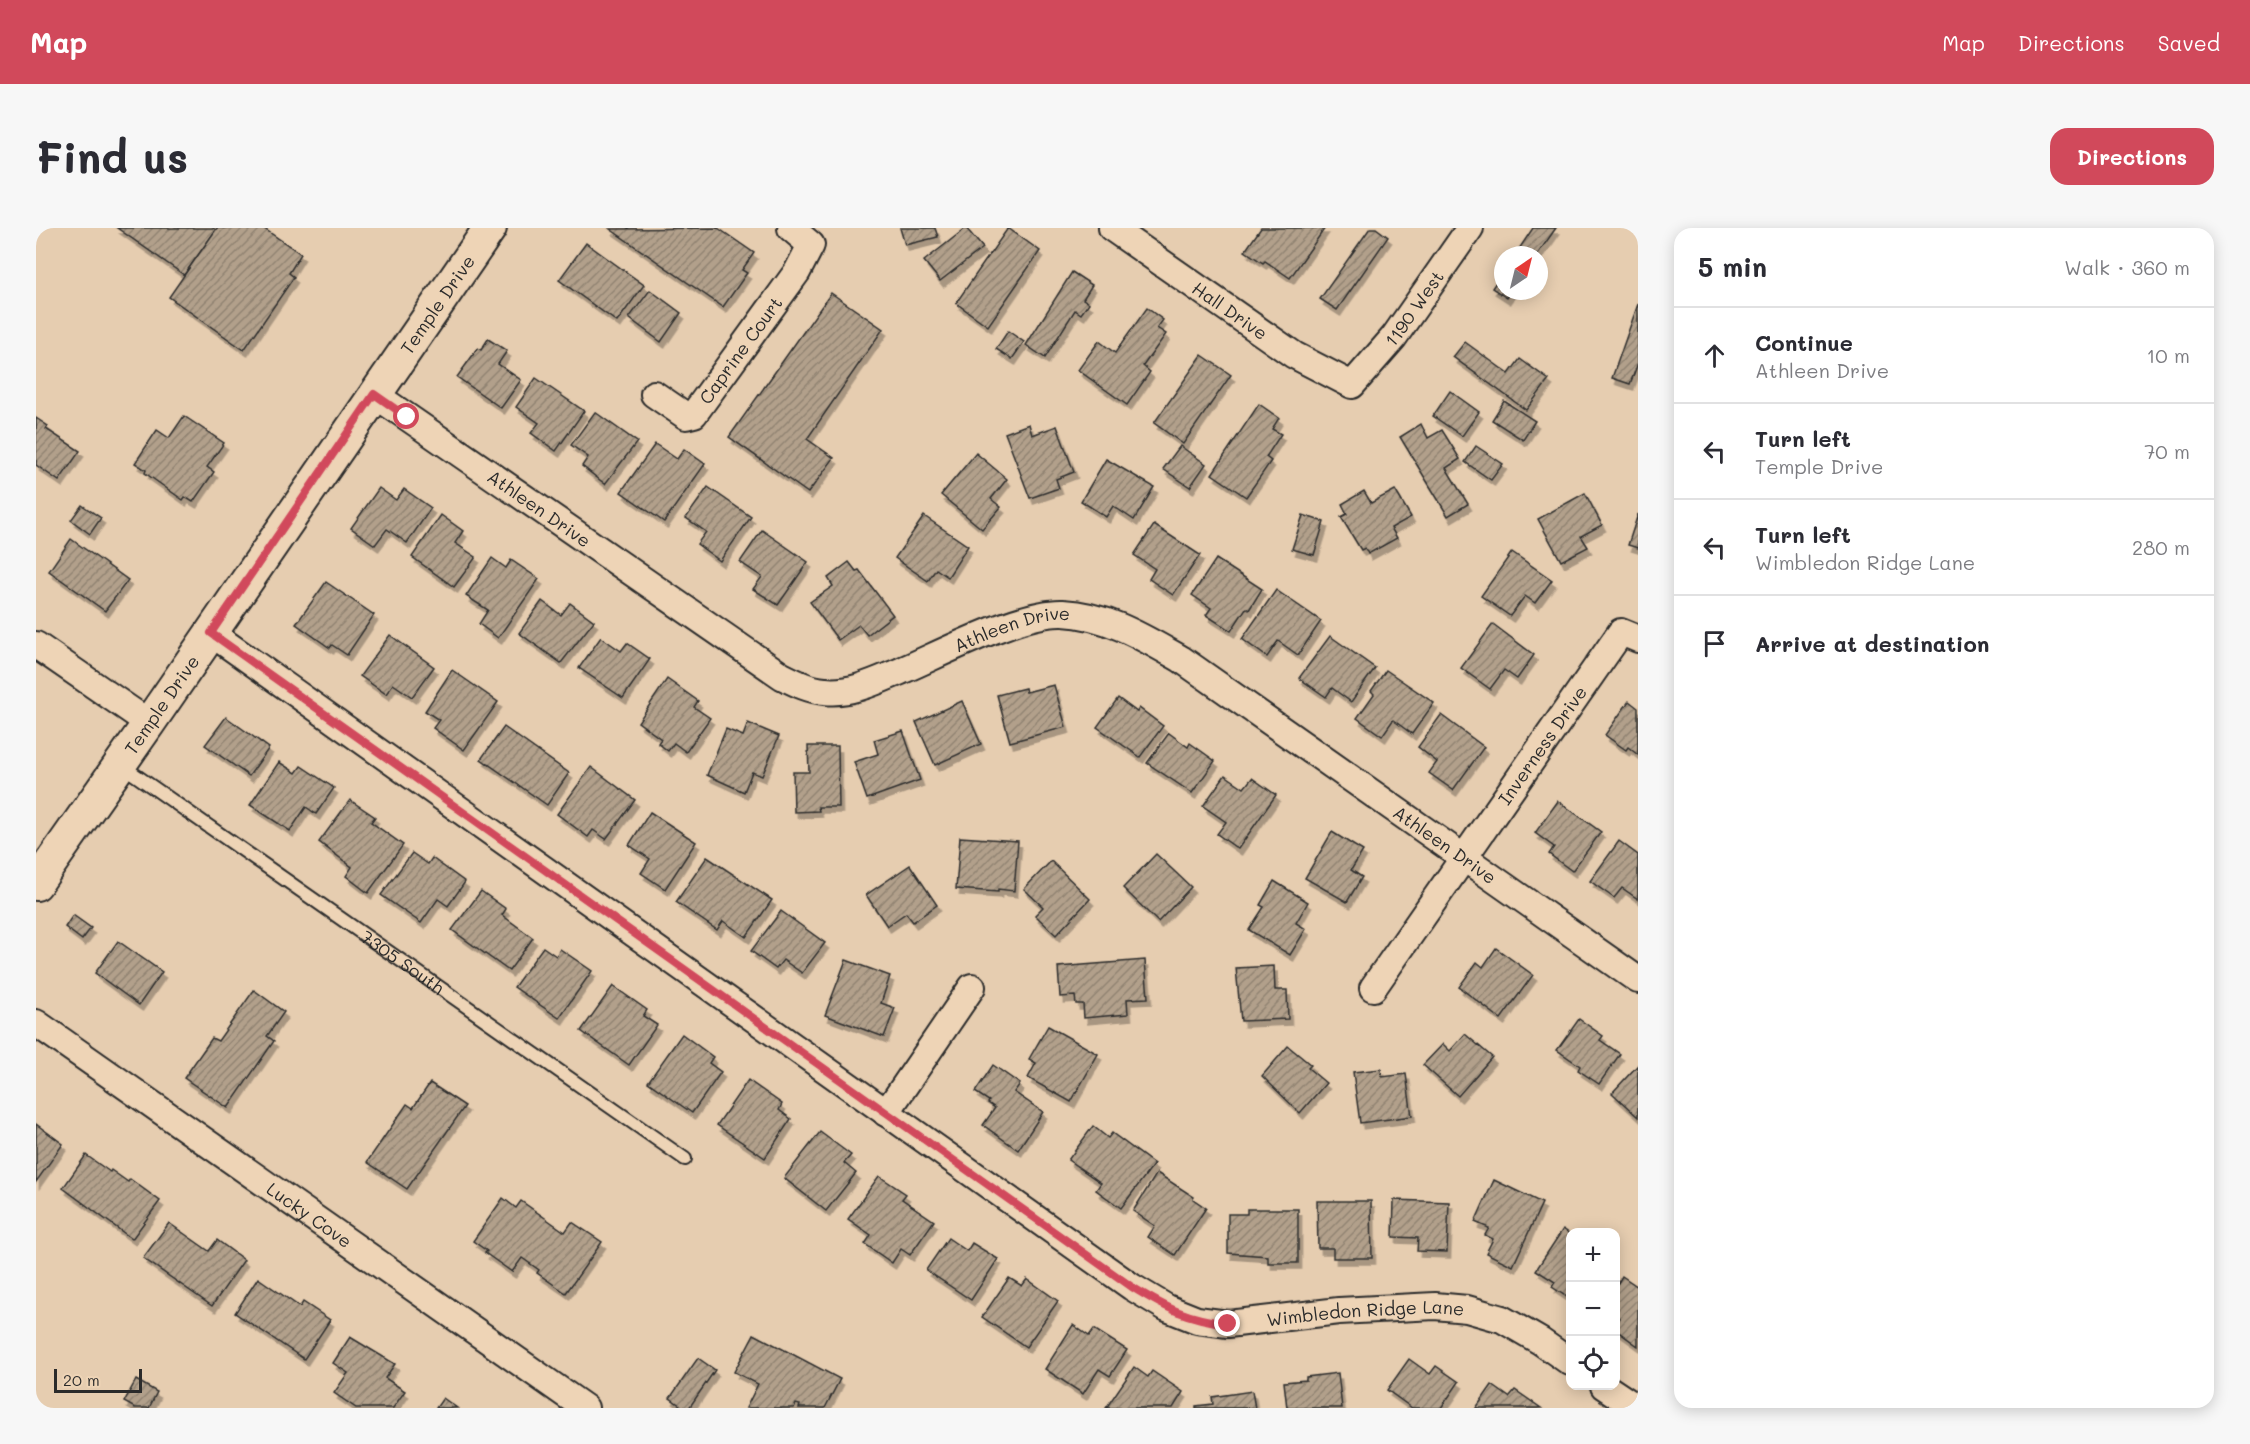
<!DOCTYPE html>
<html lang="en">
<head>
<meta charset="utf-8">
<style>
	:root { --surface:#fff; --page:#f7f7f7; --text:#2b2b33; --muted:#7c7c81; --line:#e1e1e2; --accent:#d1495b }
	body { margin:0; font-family:Mali,sans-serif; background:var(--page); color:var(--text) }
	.controls { position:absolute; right:18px; bottom:18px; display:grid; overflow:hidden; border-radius:12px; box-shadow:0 3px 15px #0003 }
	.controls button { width:54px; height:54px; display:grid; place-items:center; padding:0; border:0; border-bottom:2px solid var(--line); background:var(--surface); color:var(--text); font:30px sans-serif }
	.compass { position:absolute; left:1458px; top:18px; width:54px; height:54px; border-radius:50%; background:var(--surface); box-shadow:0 3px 15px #0003; rotate:35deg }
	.scale { position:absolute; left:18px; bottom:15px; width:88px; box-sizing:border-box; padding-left:6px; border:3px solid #2b2b2b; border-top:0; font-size:16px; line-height:21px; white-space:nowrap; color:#2b2b2b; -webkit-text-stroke:4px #eed4b6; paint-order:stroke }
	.stop { position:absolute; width:18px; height:18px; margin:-14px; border:4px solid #d1495b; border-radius:50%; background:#fff }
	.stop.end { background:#d1495b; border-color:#fff; box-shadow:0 2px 6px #0008 }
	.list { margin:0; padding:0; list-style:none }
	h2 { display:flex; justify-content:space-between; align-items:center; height:78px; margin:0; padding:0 24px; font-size:26px }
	h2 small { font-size:20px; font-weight:400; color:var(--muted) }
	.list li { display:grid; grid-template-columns:39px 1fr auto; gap:18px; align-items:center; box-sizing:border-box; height:96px; padding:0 24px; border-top:2px solid var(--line) }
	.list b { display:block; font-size:22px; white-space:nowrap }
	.list p { margin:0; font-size:20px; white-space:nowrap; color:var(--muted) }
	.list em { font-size:20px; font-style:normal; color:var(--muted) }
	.icon { flex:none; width:33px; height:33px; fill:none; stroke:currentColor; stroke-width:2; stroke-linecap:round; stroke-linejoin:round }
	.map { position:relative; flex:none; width:1602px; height:1180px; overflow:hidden; border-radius:18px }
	header { display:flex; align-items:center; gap:36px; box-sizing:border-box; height:84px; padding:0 30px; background:var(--accent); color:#fff }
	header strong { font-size:28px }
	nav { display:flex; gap:33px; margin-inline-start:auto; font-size:21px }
	.intro { display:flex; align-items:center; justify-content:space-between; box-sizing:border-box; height:144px; padding:0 36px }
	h1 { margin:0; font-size:42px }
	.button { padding:15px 27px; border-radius:18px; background:var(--accent); color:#fff; font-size:21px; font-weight:700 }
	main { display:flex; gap:36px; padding:0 36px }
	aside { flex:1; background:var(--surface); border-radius:18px; box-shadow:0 3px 15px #0003 }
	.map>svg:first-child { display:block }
</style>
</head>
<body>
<header>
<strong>Map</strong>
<nav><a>Map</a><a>Directions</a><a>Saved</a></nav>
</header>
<div class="intro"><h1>Find us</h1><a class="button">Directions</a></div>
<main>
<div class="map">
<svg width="1602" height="1180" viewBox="0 0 1602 1180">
	<defs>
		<pattern id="building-hatch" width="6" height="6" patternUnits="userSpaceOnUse" patternTransform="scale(1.5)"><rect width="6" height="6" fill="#b2a08b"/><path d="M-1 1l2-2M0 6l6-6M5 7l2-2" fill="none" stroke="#918372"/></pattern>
		<filter id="shadow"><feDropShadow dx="3.5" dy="6" stdDeviation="0" flood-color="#0004"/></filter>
	</defs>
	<rect width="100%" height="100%" fill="#e6cdb0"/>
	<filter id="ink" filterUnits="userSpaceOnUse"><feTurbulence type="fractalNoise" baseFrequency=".0167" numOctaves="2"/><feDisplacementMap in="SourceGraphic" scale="12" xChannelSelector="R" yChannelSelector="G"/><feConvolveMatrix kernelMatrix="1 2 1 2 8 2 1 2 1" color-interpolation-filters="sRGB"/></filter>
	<g filter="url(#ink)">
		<g fill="url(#building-hatch)" stroke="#2b2b2b" stroke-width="1.5" filter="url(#shadow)">
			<polygon points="81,0 177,0 180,2 148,47"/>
			<polygon points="181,0 227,0 265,26 253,45 258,49 208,122 133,69"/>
			<polygon points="682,0 718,25 706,42 711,45 687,79 574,1"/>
			<polygon points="864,0 899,0 902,9 869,17"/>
			<polygon points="930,0 947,20 904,53 888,33"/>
			<polygon points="972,0 1004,23 952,98 920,75"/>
			<polygon points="1225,0 1289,0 1254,50 1229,33 1227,35 1209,23"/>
			<polygon points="1334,0 1340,0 1352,9 1301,82 1284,71"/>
			<polygon points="1497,0 1520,0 1501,27 1479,27"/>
			<polygon points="550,15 608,57 581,94 523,52"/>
			<polygon points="1036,44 1056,57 1047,71 1053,75 1045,86 1039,82 1009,130 990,117"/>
			<polygon points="1467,44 1467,63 1476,63 1471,70 1456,60"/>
			<polygon points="614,62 645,85 625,114 593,90"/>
			<polygon points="795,65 847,101 771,211 798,230 772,265 693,209"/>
			<polygon points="1602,76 1602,135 1594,156 1576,150"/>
			<polygon points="1111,80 1127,92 1121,100 1130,106 1107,138 1114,144 1091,177 1042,142 1063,113 1079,125"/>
			<polygon points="972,103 988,114 976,131 960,121"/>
			<polygon points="452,111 471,123 462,136 485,152 465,180 421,149 442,120 445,122"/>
			<polygon points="1429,114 1473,146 1484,131 1513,152 1490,182 1417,129"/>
			<polygon points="1166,127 1195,147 1147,216 1118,195"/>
			<polygon points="500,150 548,183 520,223 495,205 503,195 480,179"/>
			<polygon points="1414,163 1443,184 1426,208 1397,188"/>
			<polygon points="1468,173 1499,193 1487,212 1456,192"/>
			<polygon points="1223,176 1243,190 1236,201 1245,206 1230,229 1235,233 1210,269 1176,246"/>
			<polygon points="559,184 601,214 569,256 546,238 552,229 535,217"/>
			<polygon points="148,188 188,215 171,239 178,244 157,274 149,269 147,272 109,245 110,242 99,235 121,202 133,210"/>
			<polygon points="0,190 12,198 10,201 44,223 23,253 0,237"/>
			<polygon points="993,196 996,207 1021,198 1038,244 1020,251 1023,260 994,270 969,205"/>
			<polygon points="1385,196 1392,210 1406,202 1424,231 1410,240 1432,276 1412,288 1364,209"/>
			<polygon points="619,216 641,231 648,221 669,236 628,294 585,264"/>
			<polygon points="1144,218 1170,236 1154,259 1127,241"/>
			<polygon points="1440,218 1467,236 1455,252 1429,234"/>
			<polygon points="940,225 971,251 955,271 965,279 946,301 905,267"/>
			<polygon points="1070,231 1118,259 1098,292 1077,278 1070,289 1045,273"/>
			<polygon points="672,259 715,289 684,333 661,316 670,304 650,290"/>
			<polygon points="343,260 360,272 368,261 395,280 371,315 351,301 339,317 315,300"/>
			<polygon points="1359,262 1375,289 1355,300 1361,310 1332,326 1329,320 1325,322 1305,289 1311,286 1306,276 1328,263 1335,275"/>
			<polygon points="1549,265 1566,297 1545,308 1552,319 1525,333 1502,291"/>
			<polygon points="46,277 65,290 54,306 35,292"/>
			<polygon points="1602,286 1602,320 1592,317"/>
			<polygon points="405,287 427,303 419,315 440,329 418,359 376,329"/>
			<polygon points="1267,287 1288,294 1278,327 1256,321"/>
			<polygon points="888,288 932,318 912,349 900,341 892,353 859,330"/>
			<polygon points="1118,297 1164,327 1137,367 1113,351 1119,341 1098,327"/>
			<polygon points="726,302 772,334 742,377 717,361 726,349 704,334"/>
			<polygon points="35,311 92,352 69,383 13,343"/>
			<polygon points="1476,324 1516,352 1499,375 1489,368 1474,388 1445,368"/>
			<polygon points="456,330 470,340 475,332 503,351 462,410 443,396 452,382 430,368"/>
			<polygon points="1180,331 1226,361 1213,382 1210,380 1195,403 1170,387 1175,380 1156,367"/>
			<polygon points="813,334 820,343 823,342 857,387 831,407 823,397 802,412 774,374 797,358 792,350"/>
			<polygon points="290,354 338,387 311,427 296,417 294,420 260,396"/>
			<polygon points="1240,362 1285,393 1262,427 1242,413 1231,429 1206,411"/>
			<polygon points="506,373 525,387 534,375 558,393 525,435 483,405"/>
			<polygon points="1457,396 1498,427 1481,451 1468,442 1454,461 1425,440"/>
			<polygon points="354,407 398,439 376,469 357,456 350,466 324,448"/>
			<polygon points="1294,408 1339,440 1315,474 1296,460 1290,469 1263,450"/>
			<polygon points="565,409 585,423 591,415 614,431 587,470 543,440"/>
			<polygon points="416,442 462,474 428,522 397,500 403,492 389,483"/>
			<polygon points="1350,442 1398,475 1376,506 1357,492 1346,508 1321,490 1338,466 1335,463"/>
			<polygon points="631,451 662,473 658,479 674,490 650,524 638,515 632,523 622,515 625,511 602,494"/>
			<polygon points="1018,457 1030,499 974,514 961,467 989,460 990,464"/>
			<polygon points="1082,470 1101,484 1103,480 1127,498 1104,529 1061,499"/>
			<polygon points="926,473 945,516 899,537 880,494"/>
			<polygon points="1593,473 1602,480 1602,527 1592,519 1590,522 1569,507"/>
			<polygon points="1405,487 1448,519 1417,562 1393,545 1401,534 1382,519"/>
			<polygon points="190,489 233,520 213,548 169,517"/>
			<polygon points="712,495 743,508 726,548 716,544 708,564 671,547 690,501 707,508"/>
			<polygon points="468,499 533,545 511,577 445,531"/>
			<polygon points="867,503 884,552 831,571 818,534 842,526 838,512"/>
			<polygon points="1133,505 1152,519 1154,515 1179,533 1156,565 1111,535"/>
			<polygon points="772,518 802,518 803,579 782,579 783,583 758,584 757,544 773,544"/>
			<polygon points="243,534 260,545 265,538 298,560 280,586 270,579 254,603 214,577"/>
			<polygon points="555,539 599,572 570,611 557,602 552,609 521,586"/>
			<polygon points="1189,547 1208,560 1216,550 1240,567 1202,621 1181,606 1190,594 1167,578"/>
			<polygon points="314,572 339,589 335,594 367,617 332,665 310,648 316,639 283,614"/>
			<polygon points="1522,573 1565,604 1536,643 1513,626 1518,619 1499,605"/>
			<polygon points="614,584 660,614 629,661 605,645 614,631 593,617"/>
			<polygon points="1296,604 1327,623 1315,642 1326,649 1311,674 1269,650"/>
			<polygon points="924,609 982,613 978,663 962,661 962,664 920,661"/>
			<polygon points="1583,613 1602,627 1602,671 1586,660 1578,670 1554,653"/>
			<polygon points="376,625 392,636 396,630 429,654 412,678 402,671 385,695 345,667"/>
			<polygon points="1120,626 1155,659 1122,694 1087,660"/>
			<polygon points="671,629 736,672 710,709 687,693 681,702 640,674"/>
			<polygon points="1015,633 1054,671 1020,707 999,687 1007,679 988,661"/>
			<polygon points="874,637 901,677 877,694 870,685 851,698 830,667"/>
			<polygon points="1238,653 1272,674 1260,695 1270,701 1254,727 1213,702 1228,679 1224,677"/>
			<polygon points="445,663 470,681 466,687 497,710 473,743 416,702"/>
			<polygon points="745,683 789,715 766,745 747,732 740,741 715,723"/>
			<polygon points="37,687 55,700 46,712 29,699"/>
			<polygon points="82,713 126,744 103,777 59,745"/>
			<polygon points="507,719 520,728 524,721 556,743 523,790 478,759"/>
			<polygon points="1460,720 1497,747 1465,791 1423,759 1441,734 1447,739"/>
			<polygon points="810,732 854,748 845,775 859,780 848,809 789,787"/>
			<polygon points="1109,732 1112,770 1091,771 1092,786 1048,790 1047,776 1040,776 1039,768 1024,769 1022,739"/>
			<polygon points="1238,738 1239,762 1251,762 1252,791 1205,793 1200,740"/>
			<polygon points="577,758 611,782 607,788 621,797 593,837 545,803"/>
			<polygon points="218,762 248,784 231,808 238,813 192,880 148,850 176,810 182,813"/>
			<polygon points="1543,791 1567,808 1564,812 1584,826 1563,856 1542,842 1544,838 1521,822"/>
			<polygon points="1012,798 1062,826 1035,874 992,850 1000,835 993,831"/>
			<polygon points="646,806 677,829 673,835 685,844 656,885 612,854"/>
			<polygon points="1429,806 1456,829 1422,868 1387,837 1407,816 1414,823"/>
			<polygon points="1252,818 1275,837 1272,840 1290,855 1264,885 1226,848"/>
			<polygon points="957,837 984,856 978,864 1007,884 982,922 947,897 959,880 952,875 953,873 939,864"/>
			<polygon points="1602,837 1602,889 1576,865"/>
			<polygon points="1345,841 1346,849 1370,846 1376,888 1324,895 1317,844"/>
			<polygon points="712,852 746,876 743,882 755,891 729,930 681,897"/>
			<polygon points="394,855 429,878 371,961 331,934 371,876 377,880"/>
			<polygon points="0,896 27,916 0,954"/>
			<polygon points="1057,898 1072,910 1076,905 1118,936 1085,980 1060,962 1065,955 1032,932"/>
			<polygon points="784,904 815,927 808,935 820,945 790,983 748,950"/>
			<polygon points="50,927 74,944 75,942 92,954 94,951 124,973 96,1011 27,960"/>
			<polygon points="1121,945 1158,969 1157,971 1170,980 1139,1027 1112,1009 1119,998 1097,983"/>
			<polygon points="843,948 870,966 866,971 898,993 874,1027 865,1021 856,1035 829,1016 835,1007 812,991"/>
			<polygon points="1458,952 1506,975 1477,1038 1450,1025 1457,1011 1449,1007 1453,1000 1439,994"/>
			<polygon points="467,970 480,980 485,973 529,1004 536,994 566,1014 530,1065 501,1045 503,1042 486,1030 476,1044 449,1025 451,1023 437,1013"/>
			<polygon points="1358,972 1413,974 1411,1024 1381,1023 1382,1010 1357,1009"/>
			<polygon points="1281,973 1335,973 1336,1030 1297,1030 1297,1020 1282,1020"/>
			<polygon points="1211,981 1262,981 1262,1035 1232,1035 1232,1028 1192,1025 1192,986 1211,986"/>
			<polygon points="133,995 173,1023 181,1012 208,1032 176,1078 107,1030"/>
			<polygon points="1527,1001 1534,1006 1534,1071 1516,1059 1519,1054 1500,1042"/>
			<polygon points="912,1010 931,1023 936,1015 962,1031 935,1072 890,1042"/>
			<polygon points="1586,1048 1602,1059 1602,1118 1580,1102 1580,1096 1584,1090 1580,1087 1580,1058"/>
			<polygon points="222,1050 264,1079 267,1074 294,1092 268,1131 199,1085"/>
			<polygon points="973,1050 986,1058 991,1051 1022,1073 990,1119 946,1089"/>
			<polygon points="1037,1097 1053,1108 1058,1101 1091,1122 1074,1148 1063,1141 1047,1166 1009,1141"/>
			<polygon points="718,1106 804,1151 789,1180 763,1180 764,1177 760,1176 758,1180 710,1180 722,1156 698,1144"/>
			<polygon points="314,1109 359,1136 349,1150 369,1163 357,1180 320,1180 298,1165 312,1145 297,1135"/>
			<polygon points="662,1130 679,1142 653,1180 648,1180 634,1170"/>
			<polygon points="1373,1131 1394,1146 1400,1138 1423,1154 1405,1180 1376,1180 1351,1162"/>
			<polygon points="1098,1139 1112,1149 1116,1143 1147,1164 1137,1180 1070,1180"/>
			<polygon points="1302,1145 1306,1180 1251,1180 1248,1154 1270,1152 1270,1149"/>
			<polygon points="100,1152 121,1164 113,1180 99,1180 88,1174"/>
			<polygon points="1456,1157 1473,1169 1479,1162 1505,1180 1440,1180"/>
			<polygon points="1216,1163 1219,1180 1160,1180 1160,1178 1177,1176 1176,1169"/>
			<polygon points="407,1170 421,1180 400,1180"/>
		</g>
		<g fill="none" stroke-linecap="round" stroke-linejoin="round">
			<defs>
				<g id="service">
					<path id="s1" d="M85,537l564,394"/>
				</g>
				<g id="minor">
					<path id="s2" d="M1076,0l182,127 58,30 42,-48 76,-109"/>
					<path id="s3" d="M338,166l408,282c14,7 28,14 43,15 24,3 50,-9 71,-18 41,-17 125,-62 167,-60 44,2 81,25 118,46l457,321"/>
					<path id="s4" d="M618,166l32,22 8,-2 103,-142 14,-27 -20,-17"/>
					<path id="s5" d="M175,405l921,654 35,21 30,12 31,4 111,-13 96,-5 32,3 35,10 38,22 30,21"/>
					<polyline points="0,417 113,495"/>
					<path id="s6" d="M1337,760l248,-356 17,7"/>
					<path id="s7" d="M0,795l549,385"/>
					<polyline points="850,885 936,759"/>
					<polyline points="1568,1158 1601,1180"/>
				</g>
				<g id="tertiary">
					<path id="s8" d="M0,656l113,-161 341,-495"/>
				</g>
			</defs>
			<use href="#service" stroke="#2b2b2b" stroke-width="16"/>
			<use href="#minor" stroke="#2b2b2b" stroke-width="30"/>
			<use href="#tertiary" stroke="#2b2b2b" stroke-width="36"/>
			<use href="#service" stroke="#eed4b6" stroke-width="12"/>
			<use href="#minor" stroke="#eed4b6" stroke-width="26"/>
			<use href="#tertiary" stroke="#eed4b6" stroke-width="32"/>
		</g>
	</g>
	<g fill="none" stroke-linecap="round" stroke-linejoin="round" filter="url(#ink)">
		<path stroke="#d1495b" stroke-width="8" d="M371,189l-33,-23 -163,239 921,654c36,22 53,31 96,37"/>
	</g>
	<g text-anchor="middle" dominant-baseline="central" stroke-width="5" stroke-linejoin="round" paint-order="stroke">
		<g font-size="18" fill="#2b2b2b" stroke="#eed4b6">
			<text stroke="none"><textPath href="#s8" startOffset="705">Temple Drive</textPath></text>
			<text stroke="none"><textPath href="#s2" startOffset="386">1190 West</textPath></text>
			<text stroke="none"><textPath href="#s2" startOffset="144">Hall Drive</textPath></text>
			<text stroke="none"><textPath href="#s4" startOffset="126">Caprine Court</textPath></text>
			<text stroke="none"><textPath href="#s3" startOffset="201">Athleen Drive</textPath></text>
			<text stroke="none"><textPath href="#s3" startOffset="741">Athleen Drive</textPath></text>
			<text stroke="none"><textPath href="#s8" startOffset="219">Temple Drive</textPath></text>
			<text stroke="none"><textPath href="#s6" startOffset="296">Inverness Drive</textPath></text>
			<text stroke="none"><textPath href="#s3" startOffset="1245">Athleen Drive</textPath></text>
			<text stroke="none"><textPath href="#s1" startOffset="344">7305 South</textPath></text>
			<text stroke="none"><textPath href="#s7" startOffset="334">Lucky Cove</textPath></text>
			<text stroke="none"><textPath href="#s5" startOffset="1372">Wimbledon Ridge Lane</textPath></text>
		</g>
	</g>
</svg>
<div class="controls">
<button>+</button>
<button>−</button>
<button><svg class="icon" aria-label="locate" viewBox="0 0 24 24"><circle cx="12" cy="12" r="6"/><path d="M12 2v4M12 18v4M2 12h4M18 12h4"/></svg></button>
</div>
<svg class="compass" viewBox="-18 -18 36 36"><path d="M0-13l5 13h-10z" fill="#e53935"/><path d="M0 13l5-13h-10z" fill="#7c7c81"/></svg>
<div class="scale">20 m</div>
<div class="stop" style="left:371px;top:189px"></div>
<div class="stop end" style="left:1192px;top:1096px"></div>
</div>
<aside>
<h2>5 min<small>Walk · 360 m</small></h2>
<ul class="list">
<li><svg class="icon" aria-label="ahead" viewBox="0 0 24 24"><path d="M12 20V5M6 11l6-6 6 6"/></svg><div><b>Continue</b><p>Athleen Drive</p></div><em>10 m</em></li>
<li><svg class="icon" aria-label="left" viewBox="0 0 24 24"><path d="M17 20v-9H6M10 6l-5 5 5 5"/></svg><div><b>Turn left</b><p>Temple Drive</p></div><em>70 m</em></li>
<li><svg class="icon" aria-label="left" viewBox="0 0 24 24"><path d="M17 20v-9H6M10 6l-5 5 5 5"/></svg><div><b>Turn left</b><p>Wimbledon Ridge Lane</p></div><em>280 m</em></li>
<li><svg class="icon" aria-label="arrive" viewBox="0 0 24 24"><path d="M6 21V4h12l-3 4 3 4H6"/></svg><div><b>Arrive at destination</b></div></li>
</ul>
</aside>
</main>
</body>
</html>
